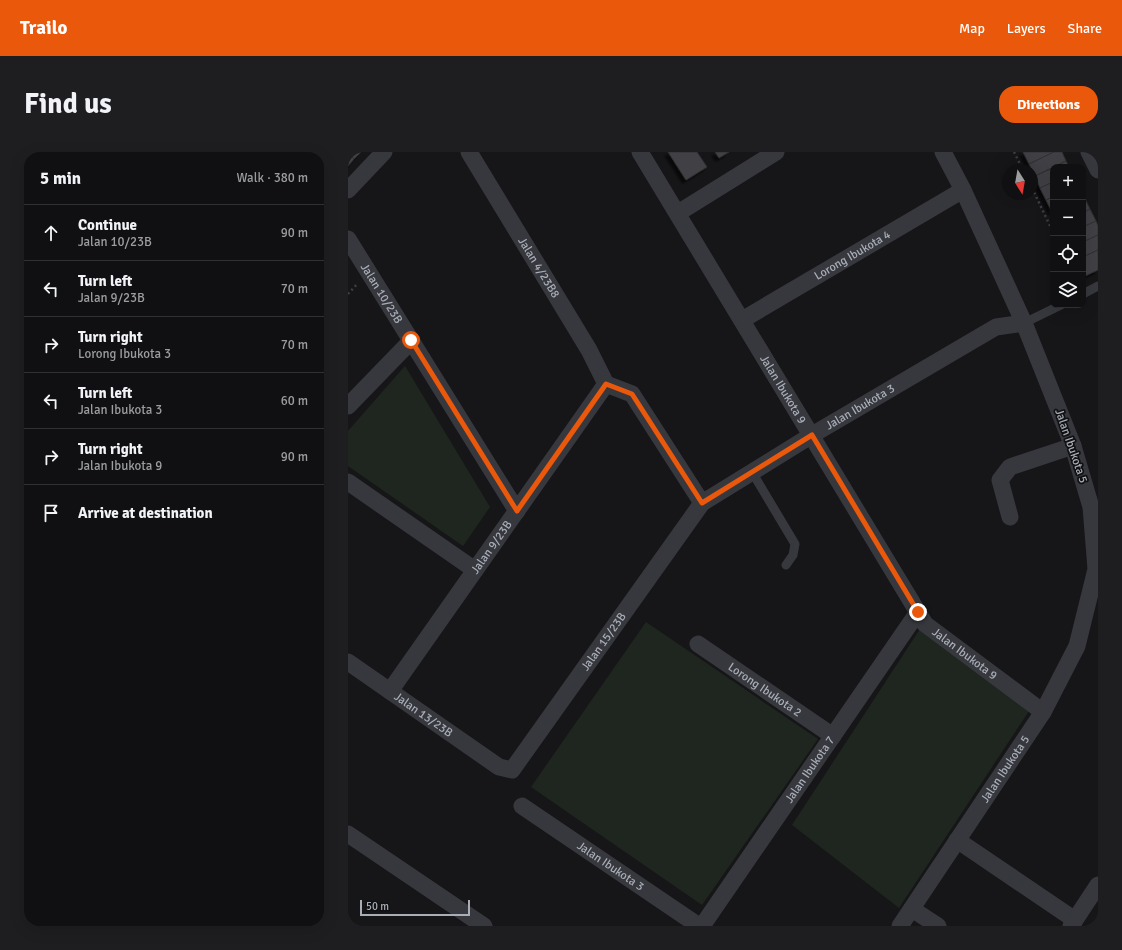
<!DOCTYPE html>
<html lang="en">
<head>
<meta charset="utf-8">
<style>
	:root { --surface:#101012; --page:#1e1e20; --text:#f1f3f6; --muted:#9c9d9f; --line:#303032; --accent:#ea580c }
	body { margin:0; font-family:Signika,sans-serif; background:var(--page); color:var(--text) }
	.controls { position:absolute; right:12px; top:12px; display:grid; overflow:hidden; border-radius:8px; box-shadow:0 4px 16px #0002 }
	.controls button { width:36px; height:36px; display:grid; place-items:center; padding:0; border:0; border-bottom:1px solid var(--line); background:var(--surface); color:var(--text); font:20px sans-serif }
	.compass { position:absolute; left:654px; top:12px; width:36px; height:36px; border-radius:50%; background:var(--surface); box-shadow:0 4px 16px #0002; rotate:169deg }
	.scale { position:absolute; left:12px; bottom:10px; width:110px; box-sizing:border-box; padding-left:4px; border:2px solid #a8adb8; border-top:0; font-size:11px; line-height:14px; white-space:nowrap; color:#a8adb8; -webkit-text-stroke:3px #111113; paint-order:stroke }
	.stop { position:absolute; width:12px; height:12px; margin:-9px; border:3px solid #ea580c; border-radius:50%; background:#fff }
	.stop.end { background:#ea580c; border-color:#fff; box-shadow:0 1px 4px #0008 }
	.list { margin:0; padding:0; list-style:none }
	h2 { display:flex; justify-content:space-between; align-items:center; height:52px; margin:0; padding:0 16px; font-size:17px }
	h2 small { font-size:13px; font-weight:400; color:var(--muted) }
	.list li { display:grid; grid-template-columns:26px 1fr auto; gap:12px; align-items:center; box-sizing:border-box; height:56px; padding:0 16px; border-top:1px solid var(--line) }
	.list b { display:block; font-size:15px; white-space:nowrap }
	.list p { margin:0; font-size:13px; white-space:nowrap; color:var(--muted) }
	.list em { font-size:13px; font-style:normal; color:var(--muted) }
	.icon { flex:none; width:22px; height:22px; fill:none; stroke:currentColor; stroke-width:2; stroke-linecap:round; stroke-linejoin:round }
	.map { position:relative; flex:none; width:750px; height:774px; overflow:hidden; border-radius:16px }
	header { display:flex; align-items:center; gap:24px; box-sizing:border-box; height:56px; padding:0 20px; background:var(--accent); color:#fff }
	header strong { font-size:19px }
	nav { display:flex; gap:22px; margin-inline-start:auto; font-size:14px }
	.intro { display:flex; align-items:center; justify-content:space-between; box-sizing:border-box; height:96px; padding:0 24px }
	h1 { margin:0; font-size:28px }
	.button { padding:10px 18px; border-radius:16px; background:var(--accent); color:#fff; font-size:14px; font-weight:700 }
	main { display:flex; gap:24px; padding:0 24px }
	aside { flex:1; background:var(--surface); border-radius:16px; box-shadow:0 4px 16px #0002 }
	.map>svg:first-child { display:block }
</style>
</head>
<body>
<header>
<strong>Trailo</strong>
<nav><a>Map</a><a>Layers</a><a>Share</a></nav>
</header>
<div class="intro"><h1>Find us</h1><a class="button">Directions</a></div>
<main>
<aside>
<h2>5 min<small>Walk · 380 m</small></h2>
<ul class="list">
<li><svg class="icon" aria-label="ahead" viewBox="0 0 24 24"><path d="M12 20V5M6 11l6-6 6 6"/></svg><div><b>Continue</b><p>Jalan 10/23B</p></div><em>90 m</em></li>
<li><svg class="icon" aria-label="left" viewBox="0 0 24 24"><path d="M17 20v-9H6M10 6l-5 5 5 5"/></svg><div><b>Turn left</b><p>Jalan 9/23B</p></div><em>70 m</em></li>
<li><svg class="icon" aria-label="right" viewBox="0 0 24 24"><path d="M7 20v-9h11M14 6l5 5-5 5"/></svg><div><b>Turn right</b><p>Lorong Ibukota 3</p></div><em>70 m</em></li>
<li><svg class="icon" aria-label="left" viewBox="0 0 24 24"><path d="M17 20v-9H6M10 6l-5 5 5 5"/></svg><div><b>Turn left</b><p>Jalan Ibukota 3</p></div><em>60 m</em></li>
<li><svg class="icon" aria-label="right" viewBox="0 0 24 24"><path d="M7 20v-9h11M14 6l5 5-5 5"/></svg><div><b>Turn right</b><p>Jalan Ibukota 9</p></div><em>90 m</em></li>
<li><svg class="icon" aria-label="arrive" viewBox="0 0 24 24"><path d="M6 21V4h12l-3 4 3 4H6"/></svg><div><b>Arrive at destination</b></div></li>
</ul>
</aside>
<div class="map">
<svg width="750" height="774" viewBox="0 0 750 774">
	<defs>
		<filter id="shadow"><feDropShadow dx="-3.5" dy="3.5" stdDeviation="1" flood-color="#0009"/></filter>
	</defs>
	<rect width="100%" height="100%" fill="#161618"/>
	<g fill="#1e261f">
		<polygon points="57,214 142,355 115,394 0,314 0,279"/>
		<polygon points="298,470 470,587 354,753 183,635"/>
		<polygon points="572,477 681,559 551,756 444,673"/>
	</g>
	<g fill="#404145" stroke="#303034" filter="url(#shadow)">
		<polygon points="0,0 13,0 6,7"/>
		<polygon points="320,0 349,0 359,15 338,28"/>
		<polygon points="367,0 381,0 371,6"/>
		<polygon points="675,0 706,0 681,12"/>
		<polygon points="706,0 714,0 718,9 687,24 681,12"/>
		<polygon points="0,1 6,7 0,14"/>
		<polygon points="718,9 721,15 706,15"/>
		<polygon points="705,16 705,30 692,36 687,24"/>
		<polygon points="705,30 705,45 698,48 692,36"/>
		<polygon points="705,45 705,60 704,60 698,48"/>
		<polygon points="736,45 742,57 735,61 735,46"/>
		<polygon points="742,57 748,69 735,75 735,61"/>
		<polygon points="748,69 750,74 750,83 735,90 735,75"/>
		<polygon points="750,83 750,98 735,105 735,90"/>
		<polygon points="750,98 750,118 735,125 735,105"/>
	</g>
	<g fill="none" stroke-linecap="round" stroke-linejoin="round">
		<g stroke="#3d3f44" stroke-width="2.5" stroke-dasharray="2 3" stroke-linecap="butt">
			<polyline points="666,0 675,18"/>
			<polyline points="684,36 705,80"/>
			<polyline points="0,142 10,131"/>
		</g>
		<g stroke="#37383d" stroke-width="9">
			<polyline points="735,142 750,134"/>
			<polyline points="676,171 713,153"/>
			<polyline points="404,320 447,392 445,403 438,413"/>
		</g>
		<g stroke="#37383d" stroke-width="17">
			<path id="s1" d="M121,0l120,198 17,34"/>
			<path id="s2" d="M292,0l285,472 118,88"/>
			<polyline points="741,0 750,18"/>
			<polyline points="0,38 36,0"/>
			<polyline points="330,61 428,0"/>
			<path id="s3" d="M0,87l169,272"/>
			<path id="s4" d="M394,168l221,-130"/>
			<polyline points="258,232 284,242 354,351"/>
			<polyline points="0,254 63,189"/>
			<polyline points="0,330 127,418"/>
			<polyline points="662,365 652,328 662,315 725,294"/>
			<path id="s5" d="M350,492l135,92"/>
			<path id="s6" d="M0,510l151,105 13,3 190,-267 110,-68 184,-108 28,-4"/>
			<path id="s7" d="M42,539l216,-307"/>
			<path id="s8" d="M174,654l177,120"/>
			<polyline points="0,682 136,774"/>
			<polyline points="609,688 727,768"/>
			<polyline points="564,757 590,774"/>
			<path id="s9" d="M354,774l216,-314"/>
			<path id="s10" d="M552,774l143,-214 34,-66 19,-77 -5,-62 -18,-61 -49,-123 -61,-133 -20,-38"/>
			<polyline points="723,774 750,733"/>
		</g>
	</g>
	<g fill="none" stroke-linecap="round" stroke-linejoin="round">
		<polyline stroke="#ea580c" stroke-width="5" points="63,188 169,359 258,232 284,242 354,351 464,283 570,460"/>
	</g>
	<g text-anchor="middle" dominant-baseline="central" stroke-width="3.5" stroke-linejoin="round" paint-order="stroke">
		<g font-size="12" fill="#a8adb8" stroke="#111113">
			<text stroke="none"><textPath href="#s4" startOffset="128">Lorong Ibukota 4</textPath></text>
			<text stroke="none"><textPath href="#s1" startOffset="135">Jalan 4/23B8</textPath></text>
			<text stroke="none"><textPath href="#s3" startOffset="64">Jalan 10/23B</textPath></text>
			<text stroke="none"><textPath href="#s2" startOffset="277">Jalan Ibukota 9</textPath></text>
			<text stroke="none"><textPath href="#s6" startOffset="710">Jalan Ibukota 3</textPath></text>
			<text transform="translate(723 294) rotate(71)">Jalan Ibukota 5</text>
			<text stroke="none"><textPath href="#s7" startOffset="176">Jalan 9/23B</textPath></text>
			<text stroke="none"><textPath href="#s6" startOffset="355">Jalan 15/23B</textPath></text>
			<text stroke="none"><textPath href="#s2" startOffset="601">Jalan Ibukota 9</textPath></text>
			<text stroke="none"><textPath href="#s5" startOffset="81">Lorong Ibukota 2</textPath></text>
			<text stroke="none"><textPath href="#s6" startOffset="92">Jalan 13/23B</textPath></text>
			<text stroke="none"><textPath href="#s10" startOffset="189">Jalan Ibukota 5</textPath></text>
			<text stroke="none"><textPath href="#s9" startOffset="190">Jalan Ibukota 7</textPath></text>
			<text stroke="none"><textPath href="#s8" startOffset="107">Jalan Ibukota 3</textPath></text>
		</g>
	</g>
</svg>
<div class="controls">
<button>+</button>
<button>−</button>
<button><svg class="icon" aria-label="locate" viewBox="0 0 24 24"><circle cx="12" cy="12" r="6"/><path d="M12 2v4M12 18v4M2 12h4M18 12h4"/></svg></button>
<button><svg class="icon" aria-label="layers" viewBox="0 0 24 24"><path d="M12 4l9 5-9 5-9-5zM3 14l9 5 9-5"/></svg></button>
</div>
<svg class="compass" viewBox="-18 -18 36 36"><path d="M0-13l5 13h-10z" fill="#e53935"/><path d="M0 13l5-13h-10z" fill="#9c9d9f"/></svg>
<div class="scale">50 m</div>
<div class="stop" style="left:63px;top:188px"></div>
<div class="stop end" style="left:570px;top:460px"></div>
</div>
</main>
</body>
</html>
